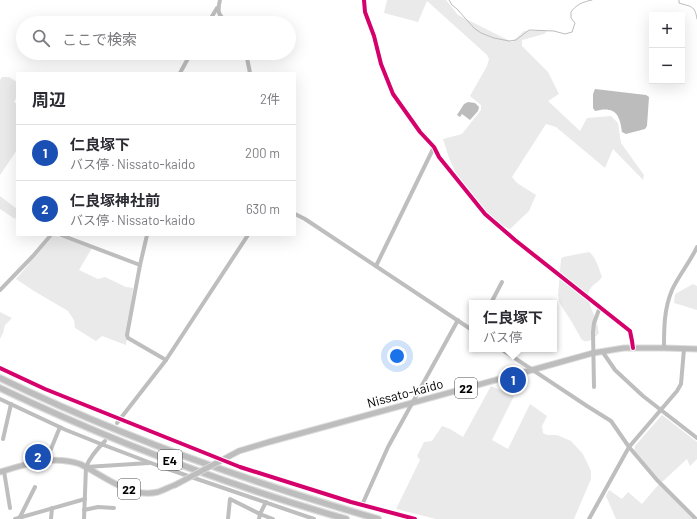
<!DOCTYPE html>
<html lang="ja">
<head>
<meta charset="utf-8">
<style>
	:root { --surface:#fff; --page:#f7f7f7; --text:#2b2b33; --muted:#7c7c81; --line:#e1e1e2; --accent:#ea580c }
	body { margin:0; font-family:Barlow,"Noto Sans JP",sans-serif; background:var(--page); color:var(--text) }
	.controls { position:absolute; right:12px; top:12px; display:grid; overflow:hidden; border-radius:0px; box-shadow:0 4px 16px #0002 }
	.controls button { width:36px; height:36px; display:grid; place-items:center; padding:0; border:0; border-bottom:1px solid var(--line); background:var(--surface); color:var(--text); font:20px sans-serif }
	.you { position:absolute; left:397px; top:356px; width:14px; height:14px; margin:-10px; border:3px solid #fff; border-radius:50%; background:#1a73e8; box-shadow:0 0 0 6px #1a73e833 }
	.badge { display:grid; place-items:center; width:26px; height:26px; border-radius:50%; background:var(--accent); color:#fff; font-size:13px; font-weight:700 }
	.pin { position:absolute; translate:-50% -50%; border:2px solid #fff; box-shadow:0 1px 4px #0006 }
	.popup { position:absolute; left:469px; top:300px; width:88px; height:52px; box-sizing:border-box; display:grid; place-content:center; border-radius:0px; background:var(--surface); filter:drop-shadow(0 1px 3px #0005); font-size:13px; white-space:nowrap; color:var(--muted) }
	.popup b { font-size:15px; color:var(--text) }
	.popup::after { content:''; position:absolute; left:50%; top:100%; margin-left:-8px; border:8px solid transparent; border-top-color:var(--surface) }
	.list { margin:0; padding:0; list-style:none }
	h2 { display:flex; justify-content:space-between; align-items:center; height:52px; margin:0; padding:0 16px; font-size:17px }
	h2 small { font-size:13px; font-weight:400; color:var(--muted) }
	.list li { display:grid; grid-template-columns:26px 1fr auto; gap:12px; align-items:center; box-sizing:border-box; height:56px; padding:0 16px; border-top:1px solid var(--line) }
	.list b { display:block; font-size:15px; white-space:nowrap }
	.list p { margin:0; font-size:13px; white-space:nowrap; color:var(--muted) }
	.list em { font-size:13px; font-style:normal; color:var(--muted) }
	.icon { flex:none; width:22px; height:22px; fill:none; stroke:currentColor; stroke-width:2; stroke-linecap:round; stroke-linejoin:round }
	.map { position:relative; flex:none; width:697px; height:519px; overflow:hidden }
	.search { position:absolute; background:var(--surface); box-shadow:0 4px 16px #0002; left:16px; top:16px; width:280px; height:44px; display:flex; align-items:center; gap:10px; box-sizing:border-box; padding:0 14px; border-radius:22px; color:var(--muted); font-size:15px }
	.panel { position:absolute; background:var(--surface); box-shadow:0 4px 16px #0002; left:16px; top:72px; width:280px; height:164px; border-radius:0px }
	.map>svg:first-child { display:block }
</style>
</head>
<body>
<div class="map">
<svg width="697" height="519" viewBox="0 0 697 519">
	<rect width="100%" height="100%" fill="#fff"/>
	<g fill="#eaeaea">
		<polygon points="387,0 446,0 458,15 512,42 524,31 547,31 544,34 522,40 522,46 548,72 559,94 548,101 580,131 587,118 611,116 618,123 621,143 644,175 643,180 613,149 605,168 556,127 546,124 512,177 517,183 536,195 529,211 510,229 498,224 479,207 458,178 449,158 443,139 462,134 481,110 481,105 470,96 487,66 489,59 487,55 427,1 418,22 384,13"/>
		<polygon points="2,77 9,77 17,82 17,96 14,102 17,104 17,150 0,175 0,80"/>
		<polygon points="0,196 17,209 17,214 15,219 0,209"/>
		<polygon points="54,235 92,248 79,270 98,279 105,277 126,287 133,288 126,345 102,336 96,341 75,328 74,320 68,311 34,291 16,279"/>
		<path d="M589,252c7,5 10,17 13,25 -3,5 -9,7 -12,12 -6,8 5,26 7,34 1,4 1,7 2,10 -5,5 -10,11 -17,7l-12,-21 -8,-12 -3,-6 -1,-6 3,-36 2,-2z"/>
		<polygon points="693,284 697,286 697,310 674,303 675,294"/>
		<polygon points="0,312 12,318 5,325 3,333 0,339"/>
		<polygon points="491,386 514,396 492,440 508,449 530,404 547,416 542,426 543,433 547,435 557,435 571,441 583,454 591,471 591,479 574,519 436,519 396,509 420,460 417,456 424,442 432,441 442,426 450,429 463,437"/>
		<polygon points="662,415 697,442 697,459 690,466 687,459 662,482 651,471 634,451 635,446"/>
		<polygon points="659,484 694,519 616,519 606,496 609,490 622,499 628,492 642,504"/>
	</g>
	<g fill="#bcbcbc">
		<path d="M595,89l51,6 3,2 -2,29 -2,3 -19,5 -4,-2c-1,-8 -3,-21 -13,-22 -4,-1 -9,0 -14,1l-2,-3v-14z"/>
		<polygon points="468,102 475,103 479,107 478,111 470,120 462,114 460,117 457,115 464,104"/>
	</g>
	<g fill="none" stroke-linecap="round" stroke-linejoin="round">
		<g stroke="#bcbcbc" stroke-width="1">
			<path d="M449,0l3,5 5,4 17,19 7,5 13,5 15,3 7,-1 13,-10 25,1 11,3 7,-2 3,-9 -4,-5v-6c5,-7 11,-10 21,-12"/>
			<path d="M679,0v3c12,4 16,2 18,16"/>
		</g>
		<defs>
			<g id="major">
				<polyline points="239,451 269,442 532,370 593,353 624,348 664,348 697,349"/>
				<path d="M0,472c26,-8 53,-17 80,-8 23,11 50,35 78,28 6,-2 11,-5 17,-7"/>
			</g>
			<g id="highway">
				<path d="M0,378c121,59 249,104 378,141"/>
				<path d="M0,388c111,53 227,97 346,131"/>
			</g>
		</defs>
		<use href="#major" stroke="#dbdbdb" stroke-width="7"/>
		<use href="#highway" stroke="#dbdbdb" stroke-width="8"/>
		<g stroke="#bebebe" stroke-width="4">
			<path d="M220,0c-3,12 -2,15 8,23"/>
			<polyline points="364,0 365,12 374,36 381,64 393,94 420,132 434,147 439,157 485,214 515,240 630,331 632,341 633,348"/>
			<polyline points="208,23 217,8"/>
			<polyline points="246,53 250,73"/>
			<polyline points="180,73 191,53"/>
			<polyline points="295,214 305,219 472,330"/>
			<polyline points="61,235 140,265"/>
			<polyline points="147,235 140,265 127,335 128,338 166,360"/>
			<polyline points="376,266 434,147"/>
			<polyline points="0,290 33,256 51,235"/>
			<polyline points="491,303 502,282"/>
			<path d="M664,348c0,-20 0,-39 8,-58 7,-15 18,-28 25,-43"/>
			<polyline points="501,349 587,406 611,421 629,447 657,480 696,519"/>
			<polyline points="602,351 615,370 643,396 697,438"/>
			<polyline points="0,368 45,389 240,467 351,502 415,519"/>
			<polyline points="594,387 593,332 594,323 600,307"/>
			<polyline points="0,399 66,430 101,444 159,466 314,519"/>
			<polyline points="117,423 166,360 248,235"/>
			<polyline points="3,439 11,404"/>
			<path d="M105,441c-8,8 -15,16 -19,26l63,-4"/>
			<polyline points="46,461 60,427"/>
			<polyline points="4,471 10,508"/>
			<polyline points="362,505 388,447 458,320"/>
			<polyline points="84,510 98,507 114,508"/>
			<polyline points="20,517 35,487"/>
			<polyline points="15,519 85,499"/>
			<polyline points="51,519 52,508"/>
			<polyline points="84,519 86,467"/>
			<polyline points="228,519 230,499 260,514 266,502"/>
			<polyline points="259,519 260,514 273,519"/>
			<polyline points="589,519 629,447 677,391 681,384 684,349"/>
		</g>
		<use href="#major" stroke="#bdbdbd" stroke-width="5"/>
		<use href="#highway" stroke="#bdbdbd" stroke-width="5.5"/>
		<defs>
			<polyline id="major-bridge" points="175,485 239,451"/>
		</defs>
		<use href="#major-bridge" stroke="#dbdbdb" stroke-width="7" stroke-linecap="butt"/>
		<use href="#major-bridge" stroke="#bdbdbd" stroke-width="5"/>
		<defs>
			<g id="cycleway">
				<polyline points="364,0 365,12 374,36 381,64 393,94 420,132 434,147 439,157 485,214 515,240 630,331 632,341 633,348"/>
				<polyline points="0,368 45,389 240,467 351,502 415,519"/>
			</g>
		</defs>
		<use href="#cycleway" stroke="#fff" stroke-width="6"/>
		<use href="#cycleway" stroke="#d6006c" stroke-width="4"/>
	</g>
	<g text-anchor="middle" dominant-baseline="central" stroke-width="3.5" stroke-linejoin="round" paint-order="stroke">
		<g fill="#fff" stroke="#4c4c4c" stroke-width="1">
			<rect x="455" y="378" width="22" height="20" rx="3"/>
			<rect x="158" y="450" width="24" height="20" rx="3"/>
			<rect x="118" y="479" width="22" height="20" rx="3"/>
		</g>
		<g font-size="12" font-weight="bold" fill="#000">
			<text x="466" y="388">22</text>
			<text x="170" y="460">E4</text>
			<text x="129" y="489">22</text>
		</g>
		<g font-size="13" fill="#000" stroke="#fff">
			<text transform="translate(405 393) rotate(-15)">Nissato-kaido</text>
		</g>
	</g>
</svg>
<div class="controls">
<button>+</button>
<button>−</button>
</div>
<div class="you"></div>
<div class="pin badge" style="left:513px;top:380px;background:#1a4fb4">1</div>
<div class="popup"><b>仁良塚下</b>バス停</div>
<div class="pin badge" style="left:38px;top:457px;background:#1a4fb4">2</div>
<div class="search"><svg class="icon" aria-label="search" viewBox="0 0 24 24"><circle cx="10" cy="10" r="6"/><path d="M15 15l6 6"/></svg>ここで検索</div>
<section class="panel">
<h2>周辺<small>2件</small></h2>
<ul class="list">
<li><span class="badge" style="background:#1a4fb4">1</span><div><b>仁良塚下</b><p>バス停 · Nissato-kaido</p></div><em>200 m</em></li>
<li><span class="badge" style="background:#1a4fb4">2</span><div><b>仁良塚神社前</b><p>バス停 · Nissato-kaido</p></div><em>630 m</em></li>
</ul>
</section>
</div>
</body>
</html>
